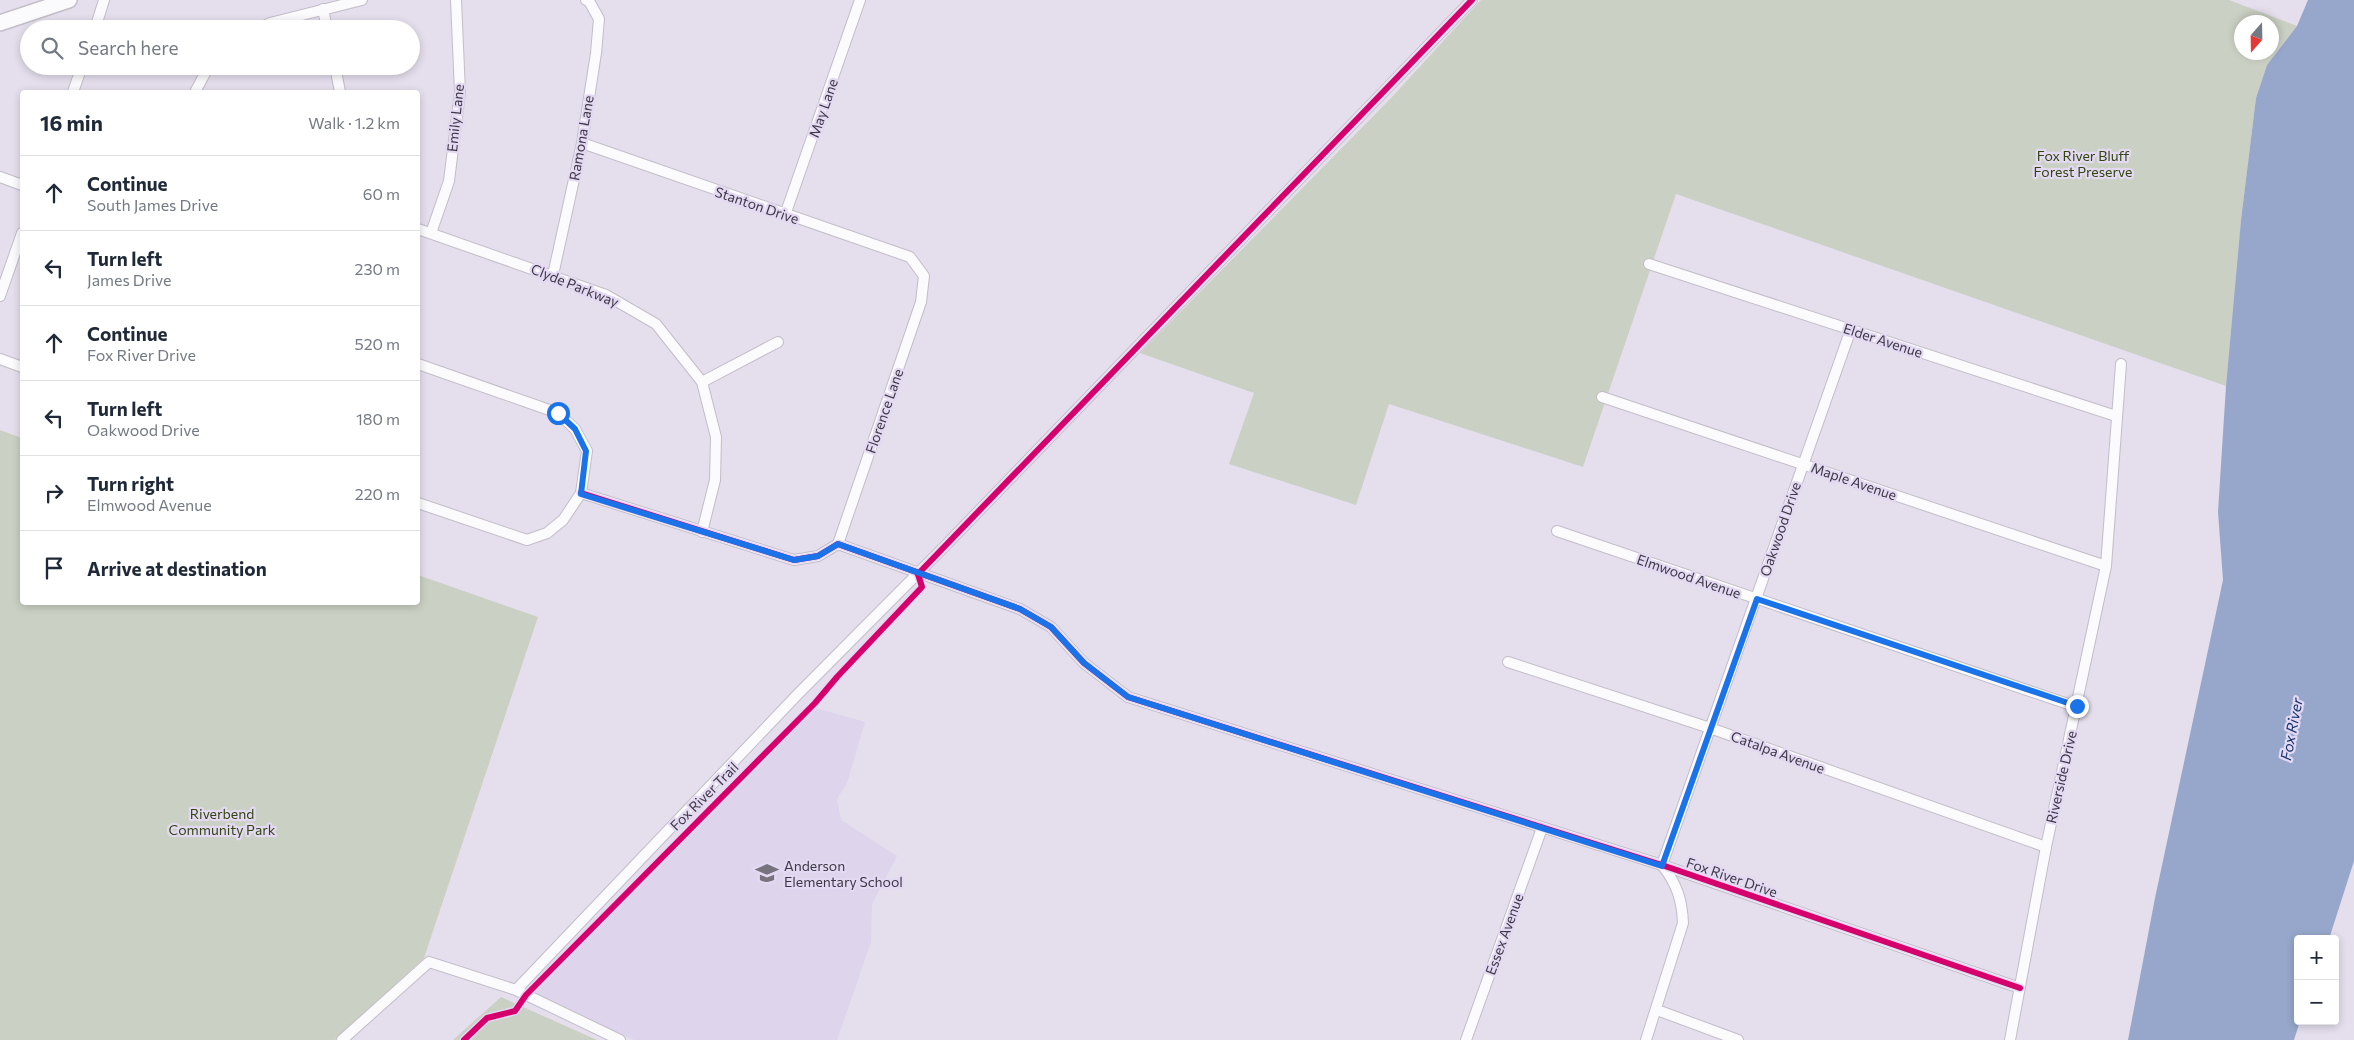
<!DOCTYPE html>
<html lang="en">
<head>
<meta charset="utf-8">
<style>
	:root { --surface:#fff; --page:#f6f6f7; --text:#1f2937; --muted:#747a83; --line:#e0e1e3 }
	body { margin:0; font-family:Commissioner,sans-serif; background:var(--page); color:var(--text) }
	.controls { position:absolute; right:15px; bottom:15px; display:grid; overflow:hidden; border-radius:5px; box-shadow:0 2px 8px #0003 }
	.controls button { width:45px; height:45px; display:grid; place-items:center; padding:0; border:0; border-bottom:1px solid var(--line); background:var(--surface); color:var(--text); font:25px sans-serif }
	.compass { position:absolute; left:2234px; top:15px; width:45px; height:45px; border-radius:50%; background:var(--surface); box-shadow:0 2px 8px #0003; rotate:200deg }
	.stop { position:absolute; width:15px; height:15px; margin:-11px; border:4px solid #1a73e8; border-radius:50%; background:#fff }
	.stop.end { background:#1a73e8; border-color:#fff; box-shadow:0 1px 5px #0008 }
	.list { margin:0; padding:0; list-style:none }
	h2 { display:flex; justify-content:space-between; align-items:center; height:65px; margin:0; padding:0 20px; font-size:21px }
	h2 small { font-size:16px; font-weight:400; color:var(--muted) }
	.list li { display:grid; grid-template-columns:32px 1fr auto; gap:15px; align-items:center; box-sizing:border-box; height:75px; padding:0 20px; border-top:1px solid var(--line) }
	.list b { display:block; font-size:19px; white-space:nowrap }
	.list p { margin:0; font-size:16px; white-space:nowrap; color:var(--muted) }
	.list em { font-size:16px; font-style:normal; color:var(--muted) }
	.icon { flex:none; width:28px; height:28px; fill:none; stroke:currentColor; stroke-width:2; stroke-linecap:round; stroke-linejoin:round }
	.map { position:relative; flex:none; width:2354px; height:1040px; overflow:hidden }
	.search { position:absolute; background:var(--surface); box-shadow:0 2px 8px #0003; left:20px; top:20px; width:400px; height:55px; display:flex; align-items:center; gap:12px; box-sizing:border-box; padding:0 18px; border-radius:28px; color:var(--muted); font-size:19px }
	.panel { position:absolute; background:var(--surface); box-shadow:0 2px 8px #0003; left:20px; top:90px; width:400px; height:515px; border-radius:5px }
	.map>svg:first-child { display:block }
</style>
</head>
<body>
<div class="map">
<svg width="2354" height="1040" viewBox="0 0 2354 1040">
	<rect width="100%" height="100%" fill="#e5dfed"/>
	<polygon fill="#ded4ec" points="812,707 865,722 847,783 837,799 841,820 897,856 872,904 871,942 837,1040 634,1040 533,993 612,907"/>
	<g fill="#cbd0c4" fill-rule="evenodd">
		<path d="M1481,0h748l68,26 -30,39 -11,33 -15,122 -15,166 -550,-192 -93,273 -194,-63 -33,101 -127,-41 25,-71 -114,-40 251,-255zM2242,22h30v30h-30z"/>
		<polygon points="0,430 22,438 22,602 418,602 418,575 538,617 424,958 335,1040 0,1040"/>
		<polygon points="501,997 597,1040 453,1040"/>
	</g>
	<polygon fill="#96a7cb" points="2308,0 2354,0 2354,861 2329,939 2298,939 2298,1021 2300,1021 2294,1040 2128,1040 2155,898 2223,580 2218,512 2226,386 2241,220 2256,98 2267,65 2297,26"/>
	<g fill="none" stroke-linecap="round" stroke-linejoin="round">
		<defs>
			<g id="street">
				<polyline points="323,9 327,29"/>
				<polyline points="95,29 104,0"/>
				<polyline points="258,29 270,23 362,0"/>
				<polyline points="335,66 340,92"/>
				<polyline points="73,92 82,66"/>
				<polyline points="195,92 209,66"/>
				<polyline points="582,143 910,257 924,276 921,302 838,544"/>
				<polyline points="0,177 22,185"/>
				<polyline points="785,215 860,0"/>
				<polyline points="418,229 606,295 656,324 702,382 716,437 715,480 702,532"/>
				<polyline points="431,233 449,181 460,92 456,0"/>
				<polyline points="1649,264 2116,416"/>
				<polyline points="553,275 582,143 596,53 599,19 589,1 586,0"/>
				<polyline points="0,296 22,233"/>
				<polyline points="0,359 22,367"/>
				<polyline points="418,364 558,413 575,429 587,451 581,493 563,520 547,533 527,540 418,503"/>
				<polyline points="702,382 778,342"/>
				<polyline points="1602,397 2106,566"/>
				<polyline points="581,493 794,560 818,556 838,544 1020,609 1051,627 1084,663 1128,697 1662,865 2020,988"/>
				<polyline points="1557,531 2077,707"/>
				<polyline points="1508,662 1710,728 2046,847"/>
				<polyline points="516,990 797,695 944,547 1472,0"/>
				<polyline points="1657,1010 1738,1040"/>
				<polyline points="342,1040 429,962 516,990 620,1040"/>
				<polyline points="1466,1040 1542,828"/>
				<path d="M1646,1040l37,-117c-1,-23 -6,-39 -21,-58l189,-536"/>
				<polyline points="2010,1040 2046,847 2106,566 2121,364"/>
			</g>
			<polyline id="secondary" points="0,23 69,0"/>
		</defs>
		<use href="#street" stroke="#c2bdc8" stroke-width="12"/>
		<use href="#secondary" stroke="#c2bdc8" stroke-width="18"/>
		<use href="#street" stroke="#fbfafc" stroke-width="10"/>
		<use href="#secondary" stroke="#fbfafc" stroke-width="15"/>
		<defs>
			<g id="cycleway">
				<polyline points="581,493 794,560 818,556 838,544 1020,609 1051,627 1084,663 1128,697 1662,865 2020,988"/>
				<polyline points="918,574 1472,0"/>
				<polyline points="464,1040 487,1018 515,1011 526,995 815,703 837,677 922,587 918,574"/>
			</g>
		</defs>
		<use href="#cycleway" stroke="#e4d9f3" stroke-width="9"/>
		<use href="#cycleway" stroke="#d6006c" stroke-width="6"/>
	</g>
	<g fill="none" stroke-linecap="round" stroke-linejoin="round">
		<polyline stroke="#1a73e8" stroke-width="6" points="558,413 575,429 586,451 581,494 794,560 818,556 838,544 1020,609 1051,627 1084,663 1128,697 1662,866 1757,599 2077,706"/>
	</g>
	<defs>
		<symbol id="school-bare" viewBox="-9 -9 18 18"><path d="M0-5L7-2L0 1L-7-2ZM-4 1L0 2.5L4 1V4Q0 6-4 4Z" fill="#78727e" stroke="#e4d9f3" stroke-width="2.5" paint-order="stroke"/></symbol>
	</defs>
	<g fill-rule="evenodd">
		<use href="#school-bare" x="751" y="857" width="32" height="32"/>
	</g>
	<g text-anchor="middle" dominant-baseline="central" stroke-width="4.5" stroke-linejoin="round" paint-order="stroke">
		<g font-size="14" fill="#3d3843" stroke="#e4d9f3">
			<text transform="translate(823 108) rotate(-71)">May Lane</text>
			<text transform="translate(455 118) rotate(-84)">Emily Lane</text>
			<text transform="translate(581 138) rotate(-80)">Ramona Lane</text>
			<text transform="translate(757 205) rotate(19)">Stanton Drive</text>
			<text transform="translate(575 285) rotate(22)">Clyde Parkway</text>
			<text transform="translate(1883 340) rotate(18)">Elder Avenue</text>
			<text transform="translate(884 411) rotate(-71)">Florence Lane</text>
			<text transform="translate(1854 481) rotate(19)">Maple Avenue</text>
			<text transform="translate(1780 529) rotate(-71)">Oakwood Drive</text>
			<text transform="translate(1689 576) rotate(19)">Elmwood Avenue</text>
			<text transform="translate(1778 752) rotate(20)">Catalpa Avenue</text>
			<text transform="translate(2061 777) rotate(-77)">Riverside Drive</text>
			<text transform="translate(704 796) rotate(-45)">Fox River Trail</text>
			<text transform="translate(1732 877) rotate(19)">Fox River Drive</text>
			<text transform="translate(1504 934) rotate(-70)">Essex Avenue</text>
		</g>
		<g font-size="14" fill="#31460d" stroke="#e4d9f3">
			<text x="2083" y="155">Fox River Bluff<tspan x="2083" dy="16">Forest Preserve</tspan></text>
			<text x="222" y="813">Riverbend<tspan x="222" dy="16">Community Park</tspan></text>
		</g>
		<g font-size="14" fill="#3d3843" stroke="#e4d9f3" text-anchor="start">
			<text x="784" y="865">Anderson<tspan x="784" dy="16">Elementary School</tspan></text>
		</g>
		<g font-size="15" font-style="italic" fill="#13336c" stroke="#e4d9f3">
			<text transform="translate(2291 729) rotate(-79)">Fox River</text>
		</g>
	</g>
</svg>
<div class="controls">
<button>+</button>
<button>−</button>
</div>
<svg class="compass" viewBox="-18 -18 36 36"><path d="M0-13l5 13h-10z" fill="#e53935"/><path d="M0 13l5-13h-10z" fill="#747a83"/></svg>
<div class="stop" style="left:558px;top:413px"></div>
<div class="stop end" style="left:2077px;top:706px"></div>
<div class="search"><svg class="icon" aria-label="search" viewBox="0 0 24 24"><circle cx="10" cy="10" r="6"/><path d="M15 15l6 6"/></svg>Search here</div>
<section class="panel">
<h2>16 min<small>Walk · 1.2 km</small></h2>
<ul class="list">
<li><svg class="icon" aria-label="ahead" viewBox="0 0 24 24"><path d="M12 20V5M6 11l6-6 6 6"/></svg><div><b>Continue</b><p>South James Drive</p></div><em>60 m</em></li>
<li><svg class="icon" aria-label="left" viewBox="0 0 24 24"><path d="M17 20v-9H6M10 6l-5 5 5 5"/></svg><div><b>Turn left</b><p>James Drive</p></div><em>230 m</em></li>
<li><svg class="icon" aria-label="ahead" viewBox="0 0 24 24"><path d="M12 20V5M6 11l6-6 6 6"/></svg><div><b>Continue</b><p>Fox River Drive</p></div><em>520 m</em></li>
<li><svg class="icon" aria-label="left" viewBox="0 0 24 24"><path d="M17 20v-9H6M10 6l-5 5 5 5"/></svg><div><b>Turn left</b><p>Oakwood Drive</p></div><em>180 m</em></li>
<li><svg class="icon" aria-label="right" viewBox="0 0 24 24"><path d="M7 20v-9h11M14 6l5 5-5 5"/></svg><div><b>Turn right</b><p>Elmwood Avenue</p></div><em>220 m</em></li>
<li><svg class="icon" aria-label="arrive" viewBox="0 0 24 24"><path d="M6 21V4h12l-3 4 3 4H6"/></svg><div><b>Arrive at destination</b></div></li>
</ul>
</section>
</div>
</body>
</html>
